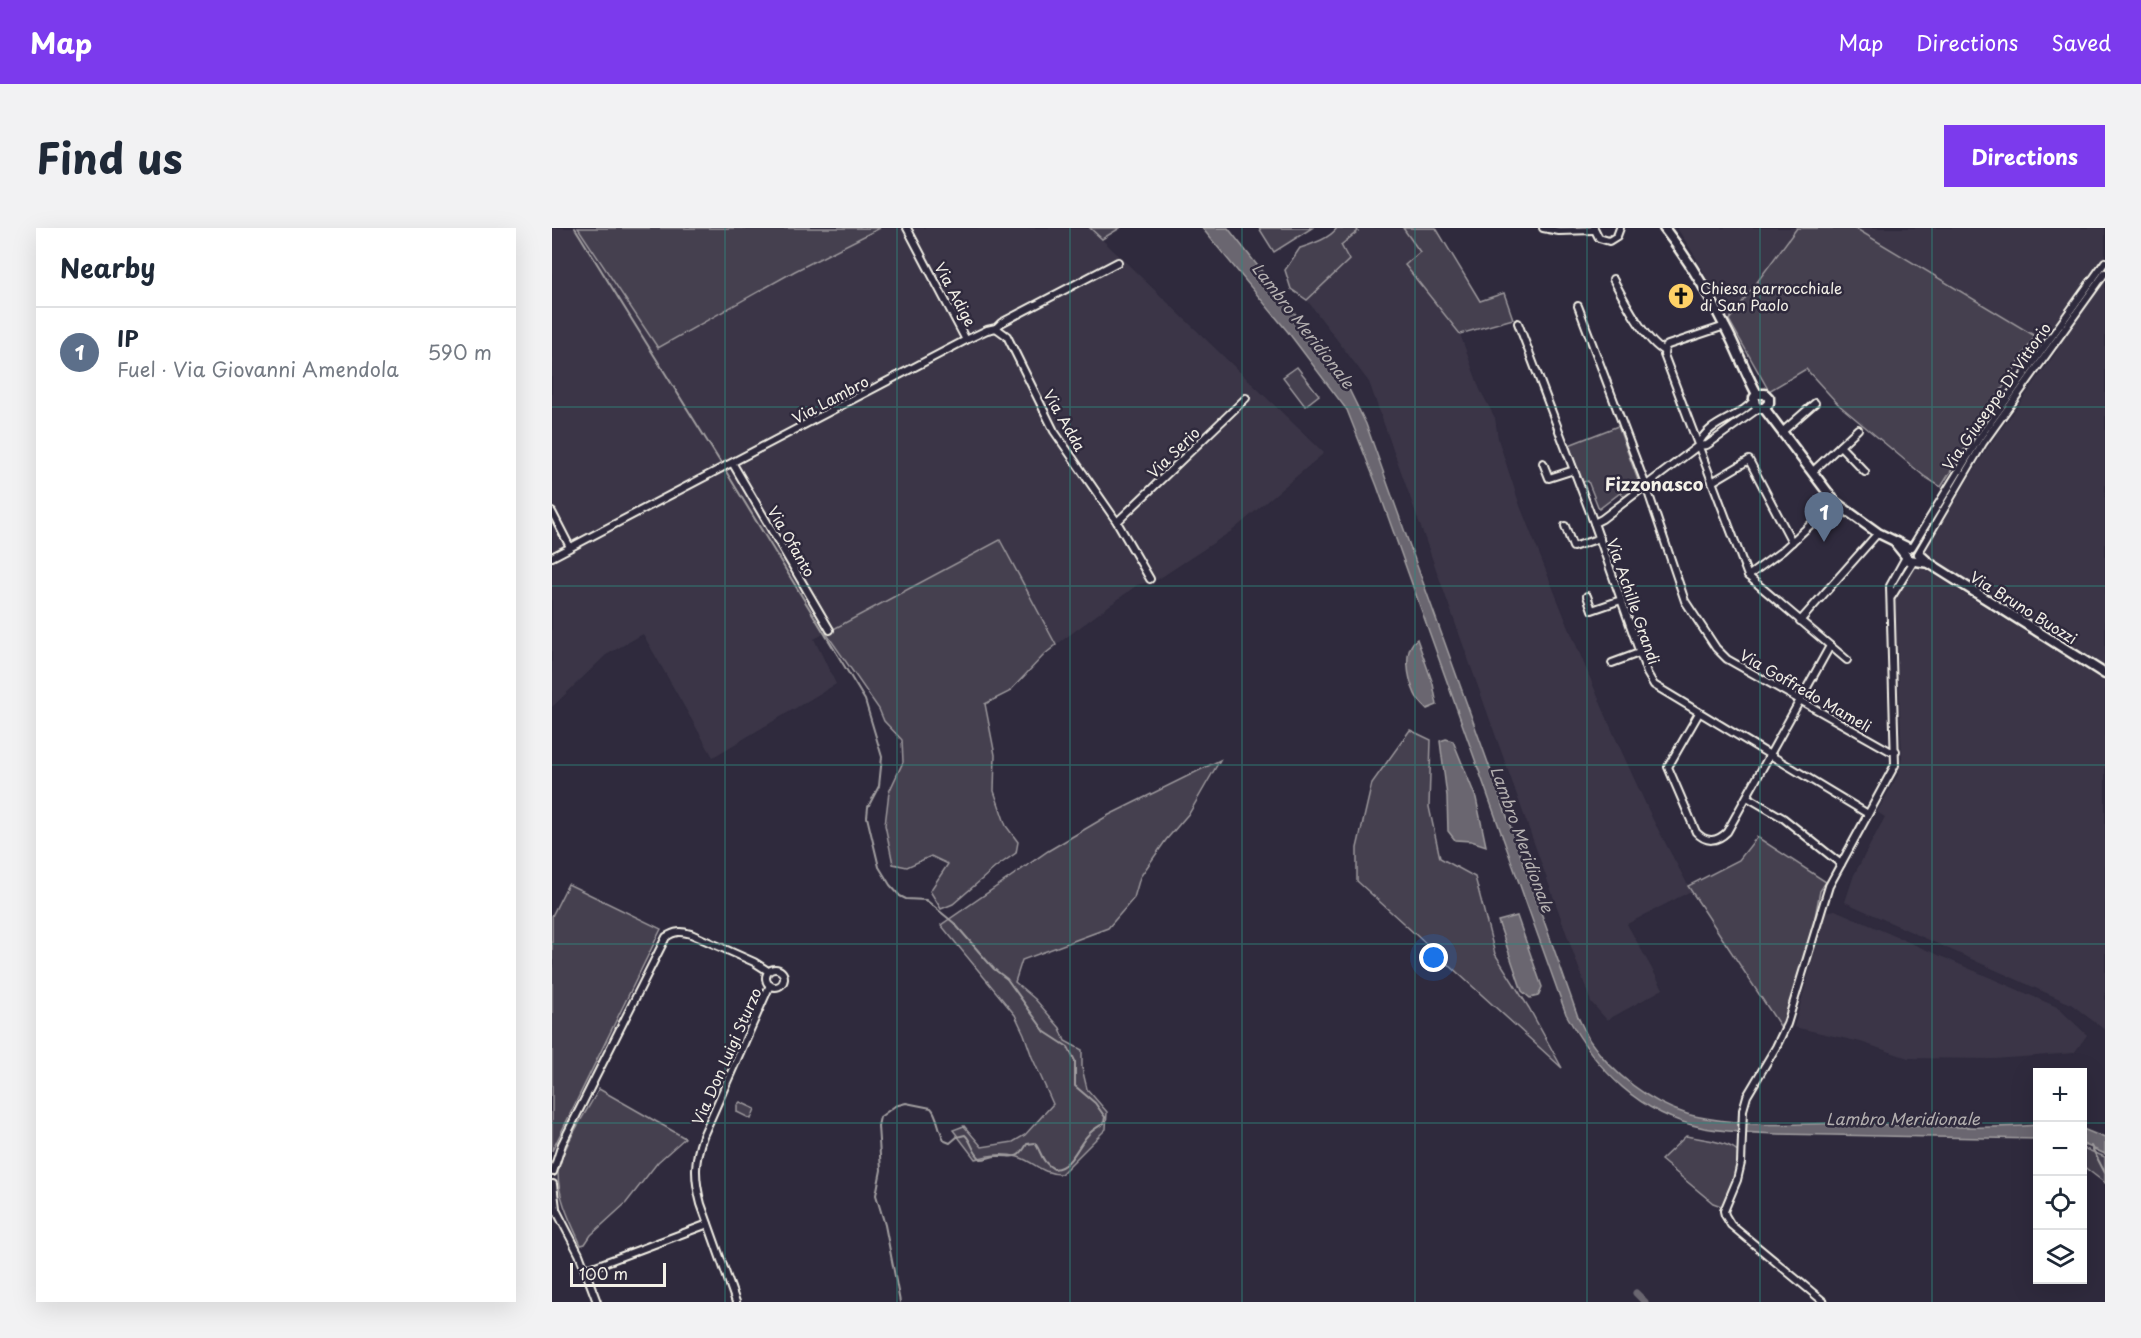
<!DOCTYPE html>
<html lang="en">
<head>
<meta charset="utf-8">
<style>
	:root { --surface:#fff; --page:#f2f2f3; --text:#1f2937; --muted:#747a83; --line:#e0e1e3; --accent:#7c3aed }
	body { margin:0; font-family:"Playpen Sans",sans-serif; background:var(--page); color:var(--text) }
	.controls { position:absolute; right:18px; bottom:18px; display:grid; overflow:hidden; border-radius:0px; box-shadow:0 6px 24px #0002 }
	.controls button { width:54px; height:54px; display:grid; place-items:center; padding:0; border:0; border-bottom:2px solid var(--line); background:var(--surface); color:var(--text); font:30px sans-serif }
	.scale { position:absolute; left:18px; bottom:15px; width:96px; box-sizing:border-box; padding-left:6px; border:3px solid #f4f1e8; border-top:0; font-size:16px; line-height:21px; white-space:nowrap; color:#f4f1e8; -webkit-text-stroke:4px #2f2a3d; paint-order:stroke }
	.you { position:absolute; left:882px; top:730px; width:21px; height:21px; margin:-15px; border:4px solid #fff; border-radius:50%; background:#1a73e8; box-shadow:0 0 0 9px #1a73e833 }
	.badge { display:grid; place-items:center; width:39px; height:39px; border-radius:50%; background:var(--accent); color:#fff; font-size:20px; font-weight:700 }
	.pin { position:absolute; translate:-50% -50px; filter:drop-shadow(0 2px 3px #0008) }
	.pin::after { content:''; position:absolute; top:32px; width:21px; height:18px; background:inherit; clip-path:polygon(0 0,100% 0,50% 100%) }
	.list { margin:0; padding:0; list-style:none }
	h2 { display:flex; justify-content:space-between; align-items:center; height:78px; margin:0; padding:0 24px; font-size:26px }
	h2 small { font-size:20px; font-weight:400; color:var(--muted) }
	.list li { display:grid; grid-template-columns:39px 1fr auto; gap:18px; align-items:center; box-sizing:border-box; height:90px; padding:0 24px; border-top:2px solid var(--line) }
	.list b { display:block; font-size:22px; white-space:nowrap }
	.list p { margin:0; font-size:20px; white-space:nowrap; color:var(--muted) }
	.list em { font-size:20px; font-style:normal; color:var(--muted) }
	.icon { flex:none; width:33px; height:33px; fill:none; stroke:currentColor; stroke-width:2; stroke-linecap:round; stroke-linejoin:round }
	.map { position:relative; flex:none; width:1553px; height:1074px; overflow:hidden; border-radius:0px }
	header { display:flex; align-items:center; gap:36px; box-sizing:border-box; height:84px; padding:0 30px; background:var(--accent); color:#fff }
	header strong { font-size:28px }
	nav { display:flex; gap:33px; margin-inline-start:auto; font-size:21px }
	.intro { display:flex; align-items:center; justify-content:space-between; box-sizing:border-box; height:144px; padding:0 36px }
	h1 { margin:0; font-size:42px }
	.button { padding:15px 27px; border-radius:0px; background:var(--accent); color:#fff; font-size:21px; font-weight:700 }
	main { display:flex; gap:36px; padding:0 36px }
	aside { flex:1; background:var(--surface); border-radius:0px; box-shadow:0 6px 24px #0002 }
	.map>svg:first-child { display:block }
</style>
</head>
<body>
<header>
<strong>Map</strong>
<nav><a>Map</a><a>Directions</a><a>Saved</a></nav>
</header>
<div class="intro"><h1>Find us</h1><a class="button">Directions</a></div>
<main>
<aside>
<h2>Nearby<small></small></h2>
<ul class="list">
<li><span class="badge" style="background:#5c6f8a">1</span><div><b>IP</b><p>Fuel · Via Giovanni Amendola</p></div><em>590 m</em></li>
</ul>
</aside>
<div class="map">
<svg width="1553" height="1074" viewBox="0 0 1553 1074">
	<rect width="100%" height="100%" fill="#2f2a3d"/>
	<filter id="ink" filterUnits="userSpaceOnUse"><feTurbulence type="fractalNoise" baseFrequency=".0167" numOctaves="2"/><feDisplacementMap in="SourceGraphic" scale="12" xChannelSelector="R" yChannelSelector="G"/><feConvolveMatrix kernelMatrix="1 2 1 2 8 2 1 2 1" color-interpolation-filters="sRGB"/></filter>
	<g filter="url(#ink)">
		<g fill="#3b3647">
			<polygon points="0,0 26,0 106,120 243,43 328,0 538,0 772,225 681,302 605,352 585,357 504,417 447,312 262,411 284,456 161,529 91,406 54,427 0,479"/>
			<polygon points="804,0 851,0 869,24 853,38 908,106 928,162 943,190 946,211 968,278 1014,393 1062,507 1101,592 1139,663 1075,696 1111,761 1055,792 1039,774 817,154 755,72 797,33 789,17 806,3"/>
			<polygon points="1125,0 1245,0 1177,92 1143,28"/>
			<polygon points="1303,0 1553,0 1553,440 1374,328 1372,324 1435,221 1506,122"/>
			<polygon points="1366,337 1553,454 1553,802 1519,776 1293,674 1302,647 1333,589 1325,584 1347,545 1350,530 1343,369 1361,340"/>
			<polygon points="1283,682 1505,779 1535,807 1522,825 1442,831 1356,830 1309,814 1242,799 1274,684"/>
		</g>
		<g fill="#454050" stroke="#9c989c" stroke-width="1.5">
			<polygon points="26,0 328,0 243,43 106,120"/>
			<polygon points="538,0 568,0 550,11"/>
			<polygon points="707,0 760,0 722,24"/>
			<path d="M785,0h19l2,3 -17,14 8,15 -42,40 -16,-11 -6,-19 15,-22c12,-4 29,-9 37,-20z"/>
			<polygon points="851,0 884,0 928,73 952,65 961,91 908,106 853,37 868,24"/>
			<polygon points="1245,0 1303,0 1483,108 1389,259 1373,249 1287,177 1254,141 1217,163 1177,92"/>
			<polygon points="745,139 767,167 753,178 731,149"/>
			<polygon points="1066,198 1087,255 1086,258 1073,269 1068,265 1047,281 1036,253 1030,254 1017,217"/>
			<polygon points="448,312 504,417 493,426 457,464 433,476 443,527 442,563 454,598 466,614 464,625 444,639 401,676 389,681 378,663 396,636 379,628 355,639 341,636 333,597 337,564 351,534 350,512 332,493 327,481 274,405"/>
			<polygon points="858,502 879,512 877,579 888,630 923,649 943,726 977,780 1010,840 805,653 805,620 820,555"/>
			<path d="M668,532l-30,52 -24,28 -26,37 -6,21 -26,30 -86,32 -7,22 20,17 25,29 5,13 17,9v18l5,21 20,23 -1,17 -45,45c-20,0 -26,-12 -43,-17 -15,-4 -28,-2 -43,2l-22,-29 11,-4 18,21 31,-5 12,-7 28,-31 -21,-47 -8,-23 -9,-19 -74,-90 107,-74 61,-36z"/>
			<polygon points="1205,609 1274,654 1268,663 1258,715 1234,790 1228,798 1136,658 1187,632"/>
			<polygon points="16,656 109,701 0,923 0,688"/>
			<path d="M47,861l86,49 -27,24 -32,41 -35,32 -6,9 -4,1c-10,-22 -23,-47 -23,-72 1,-21 30,-64 41,-84z"/>
			<polygon points="188,874 203,881 199,891 185,884 185,877"/>
			<path d="M1134,908c14,3 47,6 54,18 -3,16 -6,41 -19,52l-8,-3 -52,-43z"/>
			<polygon points="1531,920 1553,929 1553,955 1531,938"/>
		</g>
		<g fill="#6a6670" stroke="#a19ea0" stroke-width="1.5">
			<path d="M650,0h26l112,143 26,53 121,336 91,257c4,8 8,17 12,24 22,32 60,62 97,73 21,6 46,8 68,10 32,2 64,-1 96,-1 62,2 125,7 186,2v14l-259,-5c-25,-1 -50,-2 -74,-6 -65,-14 -107,-57 -138,-114l-189,-528 -30,-76 -59,-78z"/>
			<path d="M865,411l16,45 4,21 -10,4c-4,-4 -10,-10 -12,-15 -7,-16 -13,-44 2,-55z"/>
			<polygon points="894,511 901,513 924,570 934,618 919,613 903,612 896,603 895,568 888,513"/>
			<polygon points="965,688 990,759 986,768 978,770 970,763 946,693"/>
			<polygon points="1531,901 1553,910 1553,926 1531,916"/>
		</g>
		<g fill="none" stroke-linecap="round" stroke-linejoin="round">
			<g stroke="#a19ea0" stroke-width="2">
				<path d="M23,0l144,232 146,240 17,57 -3,29 -11,21 -1,10 12,50 11,18 10,11 6,3 20,1 28,23 40,46 13,10 38,53 23,15 7,14v25l20,17 10,14 -1,6c-6,4 -12,7 -16,12 -11,11 -16,32 -34,34 -13,-7 -12,-16 -19,-26l-8,1c-10,18 -14,11 -30,12 -6,0 -10,3 -16,3 -9,-7 -9,-18 -16,-24l-8,2 -7,6 -5,-2c-7,-10 -7,-26 -14,-33l-25,-5 -11,3 -15,11 -2,9 3,44 -5,25 9,30 15,77"/>
				<polyline points="1539,918 1553,945"/>
			</g>
			<polyline stroke="#6a6670" stroke-width="7" points="1084,1065 1093,1074"/>
			<defs>
				<g id="minor">
					<polyline points="355,0 414,112"/>
					<polyline points="991,0 1007,3 1042,2"/>
					<polyline points="1042,0 1047,10 1057,13 1065,8 1068,0"/>
					<path d="M1061,51c10,19 32,62 51,72"/>
					<polyline points="1026,78 1094,258 1133,373 1164,420 1175,431 1338,523 1344,523"/>
					<polyline points="966,95 1042,295 1095,445 1102,457 1316,586"/>
					<polyline points="1173,98 1116,117 1113,119 1112,127 1196,348 1295,432"/>
					<polyline points="444,100 455,108 502,203 565,294 598,351"/>
					<path d="M1202,172c-16,20 -47,21 -56,46l9,-1 52,-37"/>
					<polyline points="1230,204 1263,175"/>
					<polyline points="1288,218 1313,244"/>
					<polyline points="991,235 997,250 1022,242"/>
					<polyline points="181,236 278,402"/>
					<polyline points="1260,244 1306,201"/>
					<polyline points="1160,254 1197,232 1240,314"/>
					<polyline points="0,284 18,319"/>
					<polyline points="565,294 694,170"/>
					<polyline points="1042,295 1050,291 1146,218"/>
					<polyline points="1013,298 1021,319 1048,310"/>
					<polyline points="1360,319 1427,210 1553,34"/>
					<polyline points="1367,324 1431,215 1553,45"/>
					<polyline points="0,329 414,112 435,102 444,100 449,95 566,34"/>
					<polyline points="1196,348 1230,323 1283,274"/>
					<polyline points="1035,368 1040,382 1069,372"/>
					<polyline points="1340,368 1362,333"/>
					<polyline points="1248,393 1326,305"/>
					<polyline points="1060,435 1087,425"/>
					<path d="M1147,485l-31,54 28,65c10,11 21,10 31,0l103,-186"/>
					<polyline points="1195,569 1231,590 1289,636"/>
					<circle cx="223" cy="750" r="9"/>
					<path d="M1,944l9,-28 104,-207c9,-6 15,-6 25,-3l63,28 14,9"/>
					<polyline points="1,956 4,980"/>
					<polyline points="0,974 27,1026 45,1074"/>
					<polyline points="33,1042 156,996"/>
					<path d="M184,1074l-35,-98c-7,-27 -7,-43 2,-68l67,-151"/>
					<polyline points="1272,1074 1179,997 1173,987 1172,983 1185,952 1189,935 1191,882 1195,868 1224,819 1235,796 1277,658 1343,537 1338,358 1354,329"/>
				</g>
				<g id="secondary">
					<path d="M1112,0c24,31 44,64 61,99 12,22 20,45 32,67"/>
					<polyline points="1205,166 1202,170 1203,177 1207,180 1212,180 1283,274 1326,305 1357,320"/>
					<polyline points="1205,166 1213,166 1217,170 1217,175 1212,180"/>
					<polyline points="1344,316 1357,332 1377,335"/>
					<polyline points="1367,326 1377,335 1553,446"/>
				</g>
			</defs>
			<use href="#minor" stroke="#f4f1e8" stroke-width="10"/>
			<use href="#secondary" stroke="#f4f1e8" stroke-width="13"/>
			<use href="#minor" stroke="#2f2a3d" stroke-width="6"/>
			<use href="#secondary" stroke="#2f2a3d" stroke-width="8"/>
		</g>
	</g>
	<path fill="none" stroke="#318880" stroke-width="1.5" stroke-opacity="0.55" d="M173,0v1074M345,0v1074M518,0v1074M690,0v1074M863,0v1074M1035,0v1074M1208,0v1074M1380,0v1074M0,179h1553M0,358h1553M0,537h1553M0,716h1553M0,895h1486M1530,895h23"/>
	<defs>
		<symbol id="church-disc" viewBox="-11 -11 22 22"><circle r="9.5" fill="#ffd166" stroke="#2f2a3d"/><path d="M-1.2-6h2.4v3.5h3.3v2.4h-3.3V6h-2.4V-.1h-3.3v-2.4h3.3Z" fill="#111"/></symbol>
	</defs>
	<g fill-rule="evenodd">
		<use href="#church-disc" x="1114" y="53" width="30" height="30"/>
	</g>
	<g text-anchor="middle" dominant-baseline="central" stroke-width="5" stroke-linejoin="round" paint-order="stroke">
		<g font-size="15" fill="#f4f1e8" stroke="#2f2a3d" text-anchor="start">
			<text x="1148" y="59">Chiesa parrocchiale<tspan x="1148" dy="17">di San Paolo</tspan></text>
		</g>
		<g font-size="15" fill="#f4f1e8" stroke="#2f2a3d">
			<text transform="translate(404 66) rotate(62)">Via Adige</text>
			<text transform="translate(1444 168) rotate(-55)">Via Giuseppe Di Vittorio</text>
			<text transform="translate(278 171) rotate(-28)">Via Lambro</text>
			<text transform="translate(513 192) rotate(60)">Via Adda</text>
			<text transform="translate(621 224) rotate(-44)">Via Serio</text>
			<text transform="translate(240 313) rotate(60)">Via Ofanto</text>
			<text transform="translate(1082 373) rotate(71)">Via Achille Grandi</text>
			<text transform="translate(1472 379) rotate(32)">Via Bruno Buozzi</text>
			<text transform="translate(1254 462) rotate(30)">Via Goffredo Mameli</text>
			<text transform="translate(174 828) rotate(-66)">Via Don Luigi Sturzo</text>
		</g>
		<g font-size="16" font-style="italic" fill="#b6b2b2" stroke="#2f2a3d">
			<text transform="translate(752 97) rotate(52)">Lambro Meridionale</text>
			<text transform="translate(971 611) rotate(70)">Lambro Meridionale</text>
			<text x="1351" y="890">Lambro Meridionale</text>
		</g>
		<g font-size="18" font-weight="bold" fill="#f4f1e8" stroke="#2f2a3d">
			<text x="1102" y="255">Fizzonasco</text>
		</g>
	</g>
</svg>
<div class="controls">
<button>+</button>
<button>−</button>
<button><svg class="icon" aria-label="locate" viewBox="0 0 24 24"><circle cx="12" cy="12" r="6"/><path d="M12 2v4M12 18v4M2 12h4M18 12h4"/></svg></button>
<button><svg class="icon" aria-label="layers" viewBox="0 0 24 24"><path d="M12 4l9 5-9 5-9-5zM3 14l9 5 9-5"/></svg></button>
</div>
<div class="scale">100 m</div>
<div class="you"></div>
<div class="pin badge" style="left:1272px;top:314px;background:#5c6f8a">1</div>
</div>
</main>
</body>
</html>
